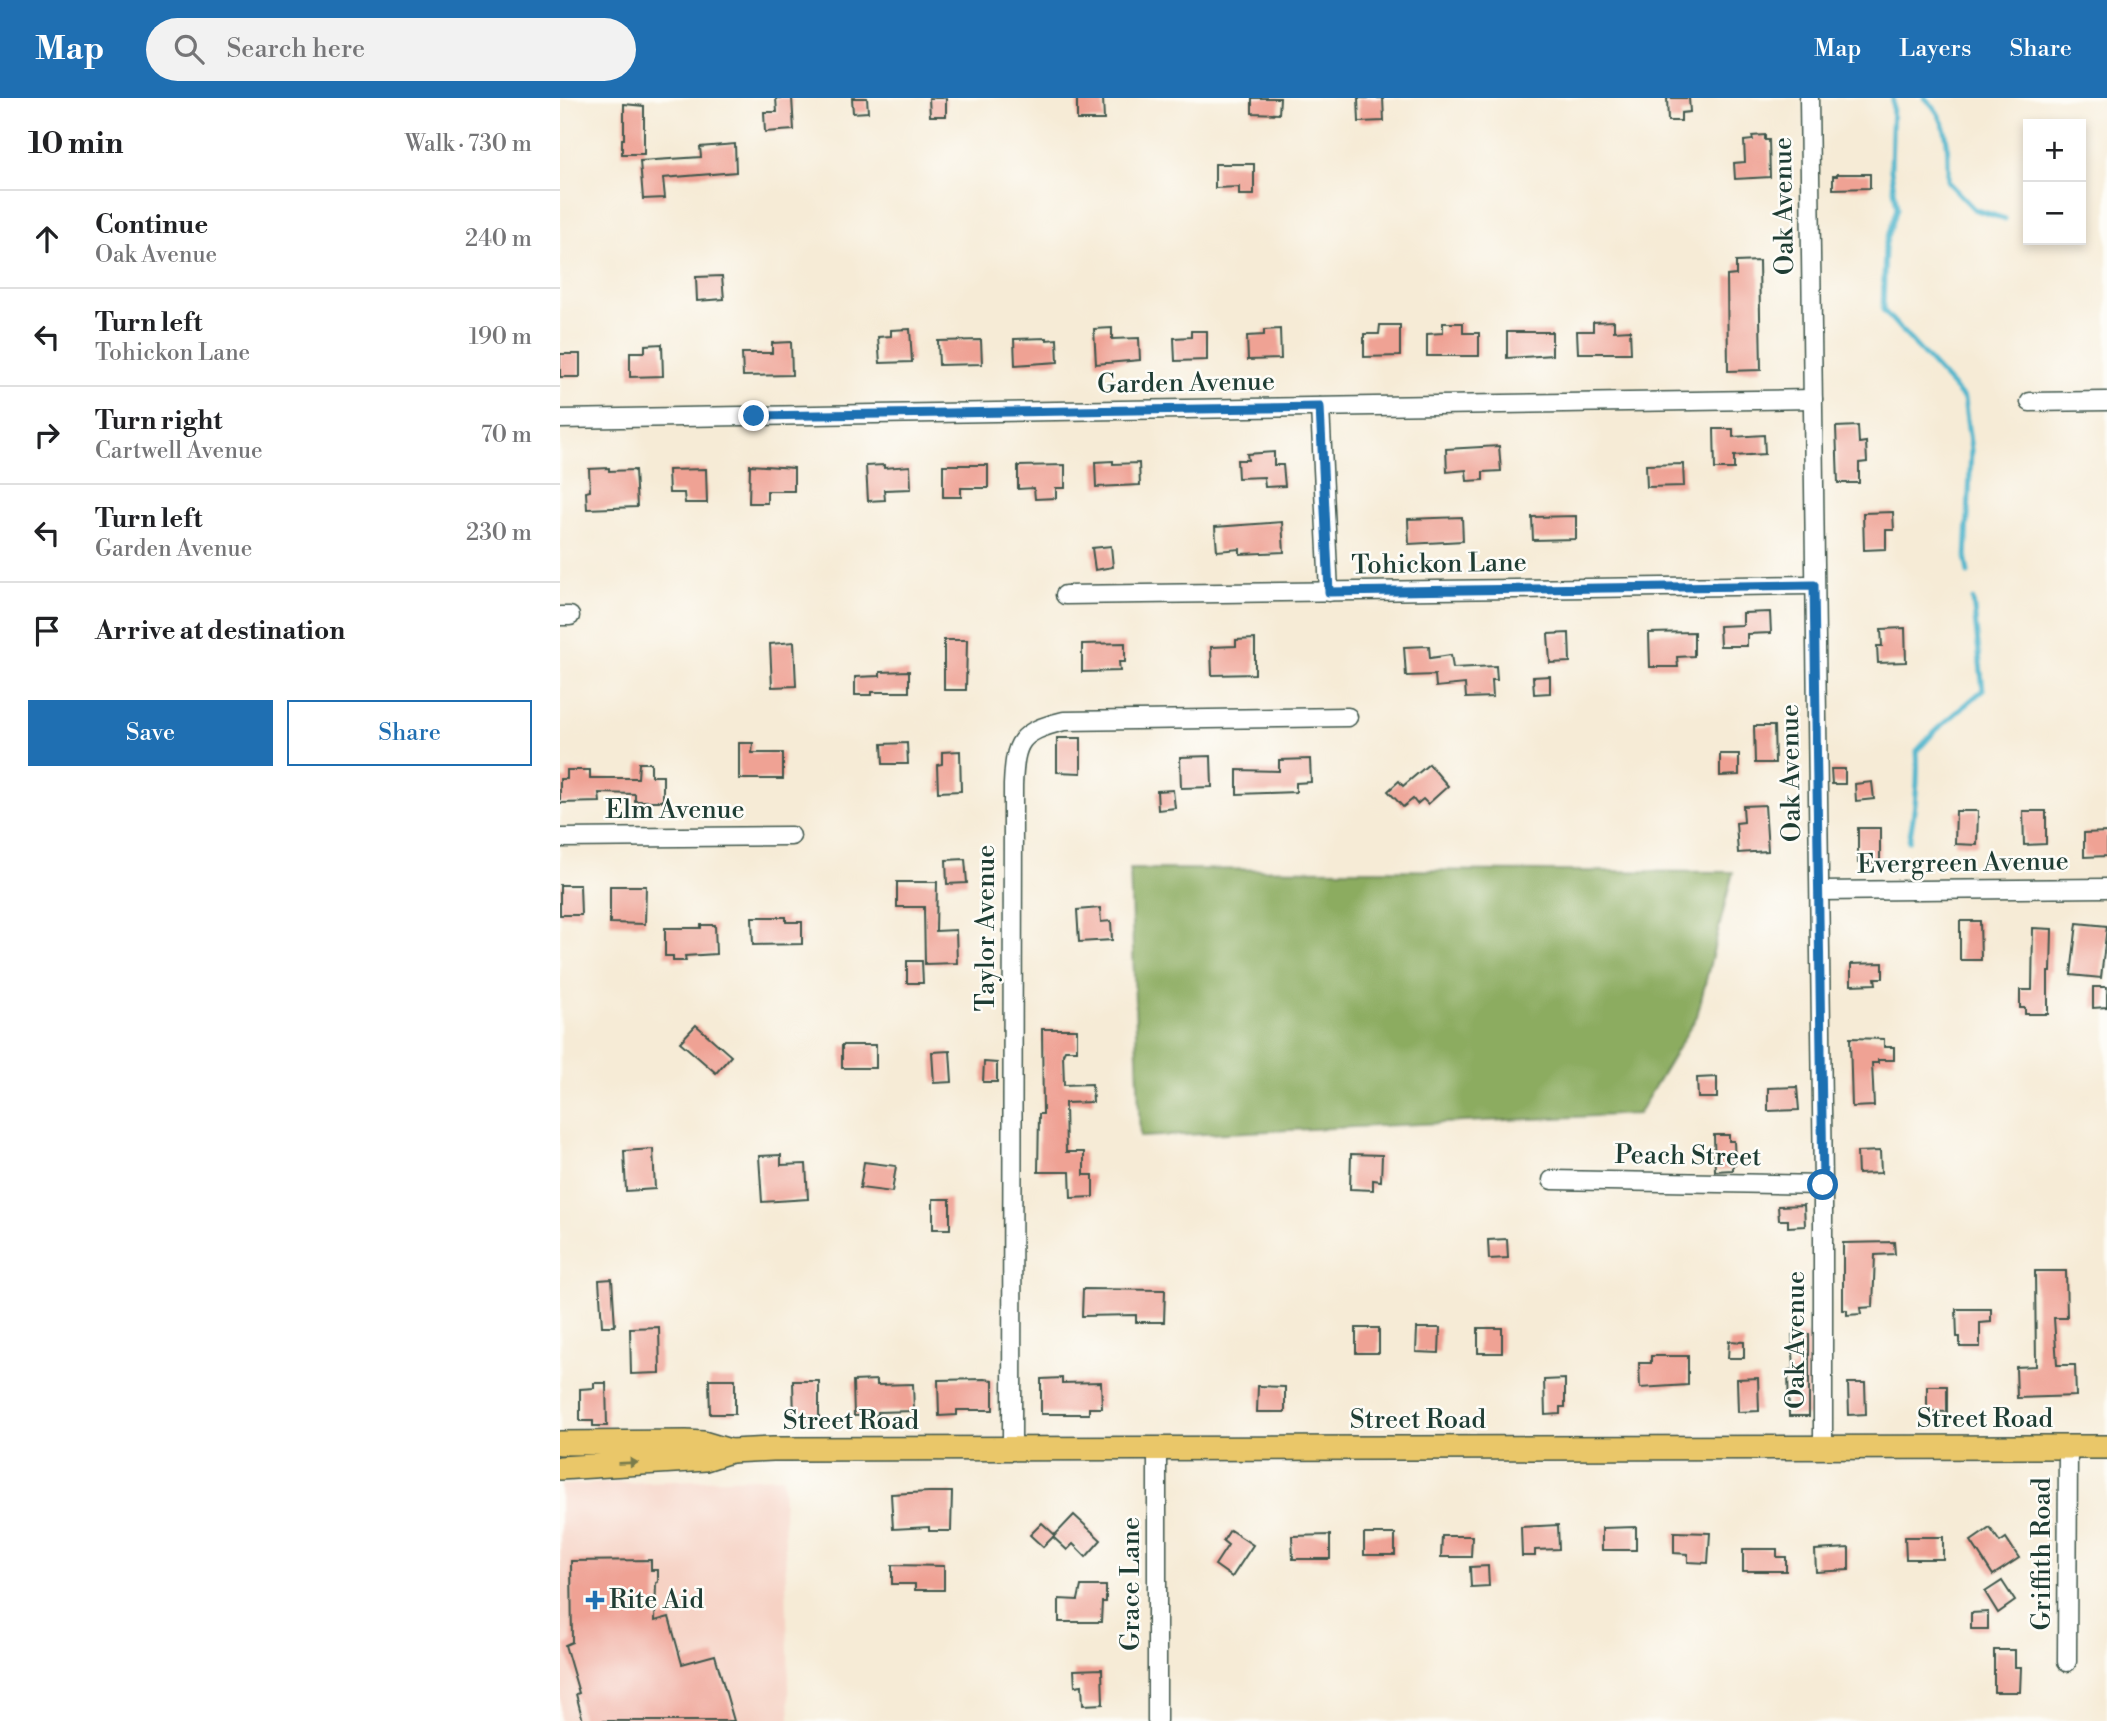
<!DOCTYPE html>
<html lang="en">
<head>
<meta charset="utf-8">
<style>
	:root { --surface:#fff; --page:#f2f2f2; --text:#202124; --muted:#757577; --line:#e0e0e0; --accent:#1f6fb2 }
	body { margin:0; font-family:"Libre Bodoni",serif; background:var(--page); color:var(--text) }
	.controls { position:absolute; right:21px; top:21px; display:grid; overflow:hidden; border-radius:0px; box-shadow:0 4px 10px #0003 }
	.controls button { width:63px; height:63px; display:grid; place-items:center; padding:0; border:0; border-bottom:2px solid var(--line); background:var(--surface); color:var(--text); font:35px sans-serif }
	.stop { position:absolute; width:21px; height:21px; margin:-16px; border:5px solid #1f6fb2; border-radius:50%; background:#fff }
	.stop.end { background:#1f6fb2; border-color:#fff; box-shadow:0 2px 7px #0008 }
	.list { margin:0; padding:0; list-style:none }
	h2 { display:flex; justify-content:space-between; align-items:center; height:91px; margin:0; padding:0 28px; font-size:30px }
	h2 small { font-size:23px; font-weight:400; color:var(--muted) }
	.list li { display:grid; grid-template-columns:46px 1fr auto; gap:21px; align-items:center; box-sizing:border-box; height:98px; padding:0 28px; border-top:2px solid var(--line) }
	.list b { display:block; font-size:26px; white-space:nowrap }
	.list p { margin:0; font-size:23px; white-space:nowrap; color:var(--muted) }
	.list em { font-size:23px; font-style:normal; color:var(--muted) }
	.actions { display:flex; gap:14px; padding:21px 28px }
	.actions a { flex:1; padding:16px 0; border:2px solid var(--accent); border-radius:0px; text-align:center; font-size:24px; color:var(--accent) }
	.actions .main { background:var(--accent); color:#fff }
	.icon { flex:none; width:38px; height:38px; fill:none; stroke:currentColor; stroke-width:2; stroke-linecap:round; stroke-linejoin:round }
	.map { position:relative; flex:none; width:1547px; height:1623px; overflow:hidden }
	header { display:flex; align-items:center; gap:42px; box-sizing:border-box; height:98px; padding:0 35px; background:var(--accent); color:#fff }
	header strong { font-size:33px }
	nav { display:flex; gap:38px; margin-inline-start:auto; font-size:24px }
	.search { width:490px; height:63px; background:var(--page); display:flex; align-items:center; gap:18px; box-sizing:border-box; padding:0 24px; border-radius:38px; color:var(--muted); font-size:26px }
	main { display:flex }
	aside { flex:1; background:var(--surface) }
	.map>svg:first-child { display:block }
</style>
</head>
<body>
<header>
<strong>Map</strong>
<div class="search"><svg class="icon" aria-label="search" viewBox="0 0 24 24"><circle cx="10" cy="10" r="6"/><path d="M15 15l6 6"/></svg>Search here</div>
<nav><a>Map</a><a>Layers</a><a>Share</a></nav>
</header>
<main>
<aside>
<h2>10 min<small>Walk · 730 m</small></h2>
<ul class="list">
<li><svg class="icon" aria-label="ahead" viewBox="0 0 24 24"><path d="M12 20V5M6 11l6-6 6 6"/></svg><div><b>Continue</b><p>Oak Avenue</p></div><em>240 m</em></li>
<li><svg class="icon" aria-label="left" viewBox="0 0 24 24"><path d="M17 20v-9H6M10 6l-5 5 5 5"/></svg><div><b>Turn left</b><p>Tohickon Lane</p></div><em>190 m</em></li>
<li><svg class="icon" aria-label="right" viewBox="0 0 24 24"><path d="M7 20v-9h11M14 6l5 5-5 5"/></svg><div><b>Turn right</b><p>Cartwell Avenue</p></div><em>70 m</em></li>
<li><svg class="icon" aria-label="left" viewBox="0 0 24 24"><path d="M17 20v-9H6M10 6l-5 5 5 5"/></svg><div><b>Turn left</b><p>Garden Avenue</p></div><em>230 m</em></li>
<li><svg class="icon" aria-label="arrive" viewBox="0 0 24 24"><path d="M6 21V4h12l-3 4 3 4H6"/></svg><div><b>Arrive at destination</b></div></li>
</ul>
<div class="actions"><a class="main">Save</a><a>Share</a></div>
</aside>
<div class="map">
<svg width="1547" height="1623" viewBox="0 0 1547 1623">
	<rect width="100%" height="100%" fill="#fdfcf7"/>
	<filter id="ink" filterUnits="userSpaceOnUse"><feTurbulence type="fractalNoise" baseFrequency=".0143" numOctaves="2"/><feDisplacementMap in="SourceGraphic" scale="14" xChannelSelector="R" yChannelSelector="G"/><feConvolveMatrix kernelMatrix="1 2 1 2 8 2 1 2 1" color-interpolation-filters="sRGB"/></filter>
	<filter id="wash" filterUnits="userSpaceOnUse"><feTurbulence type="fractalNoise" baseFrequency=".00686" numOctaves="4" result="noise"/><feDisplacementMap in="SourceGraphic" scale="28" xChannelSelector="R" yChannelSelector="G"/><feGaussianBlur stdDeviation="1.57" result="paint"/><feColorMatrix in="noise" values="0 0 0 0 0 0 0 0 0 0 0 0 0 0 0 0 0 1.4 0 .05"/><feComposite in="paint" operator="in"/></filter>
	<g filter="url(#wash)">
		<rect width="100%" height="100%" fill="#f6ebd6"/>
		<polygon fill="#f6d2c4" points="223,1379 230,1623 0,1623 0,1387"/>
		<polygon fill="#8cac60" stroke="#56744a" stroke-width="2" points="570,771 571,771 1173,774 1137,918 1078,1016 580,1039"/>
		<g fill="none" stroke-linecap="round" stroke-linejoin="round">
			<g stroke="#4db5cc" stroke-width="5">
				<polyline points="1333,0 1331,72 1337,110 1325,148 1323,212 1404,301 1411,352 1406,463 1408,475"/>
				<path d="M1365,0c26,23 23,52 23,84l26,27 31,10"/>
				<path d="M1349,743c6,-30 10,-59 8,-90l18,-20 48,-41 -10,-90"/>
			</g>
		</g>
		<g id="blocks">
			<g fill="#efa294">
				<polygon points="216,0 232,0 234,32 205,34 204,14 217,14"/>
				<polygon points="292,0 307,0 308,14 293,15"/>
				<polygon points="369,0 386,0 386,18 370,18"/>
				<polygon points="517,0 543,0 544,22 517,22"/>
				<polygon points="692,0 720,0 719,16 692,15"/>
				<polygon points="798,0 823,0 824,23 799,24"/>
				<polygon points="1107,0 1129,0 1130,14 1121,15 1121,23 1108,23"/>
				<polygon points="64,6 84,8 84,56 62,56 62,41 64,41"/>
				<polygon points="1205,37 1205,42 1209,42 1210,79 1175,81 1174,65 1185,64 1184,43 1193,42 1192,38"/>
				<polygon points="175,46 176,74 103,80 105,100 83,101 80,63 141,59 140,49"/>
				<polygon points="655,66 694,66 694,97 679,97 679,89 655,90"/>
				<polygon points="1277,76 1310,76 1310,90 1273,91 1273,78 1277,78"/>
				<polygon points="1199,163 1201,272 1168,273 1167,178 1176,177 1176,164"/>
				<polygon points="162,178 164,201 137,203 136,179"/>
				<polygon points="1054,223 1054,233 1070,232 1071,255 1018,255 1017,233 1033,233 1033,224"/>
				<polygon points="883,225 903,225 903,235 919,235 919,258 867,258 867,236 883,235"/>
				<polygon points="820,227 840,227 840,258 804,259 804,236 819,236"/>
				<polygon points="552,230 552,241 579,240 580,262 536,266 534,231"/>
				<polygon points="350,231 352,264 320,265 318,239 331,238 331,232"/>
				<polygon points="720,231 721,261 688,262 687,238 704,237 704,232"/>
				<polygon points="631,233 647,233 647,262 615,263 614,240 631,239"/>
				<polygon points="947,234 992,234 992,257 947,260"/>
				<polygon points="487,240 487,242 497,241 498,264 455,267 454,241"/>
				<polygon points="421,242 422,266 379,267 378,243"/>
				<polygon points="231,244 232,277 183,278 182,255 212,255 212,245"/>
				<polygon points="102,246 103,278 70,279 70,254 85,254 85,247"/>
				<rect x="0" y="256" width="20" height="23"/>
				<polygon points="1298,328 1299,345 1306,344 1307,364 1299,365 1299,385 1278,385 1276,329"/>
				<polygon points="1154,331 1173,331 1173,339 1204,337 1205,356 1174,358 1174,371 1155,371"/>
				<polygon points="939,348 941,373 923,374 923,382 907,383 906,372 887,374 886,351"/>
				<polygon points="714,354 714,367 723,367 725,388 705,389 704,379 678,380 677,362 688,362 687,356"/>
				<polygon points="553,363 553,366 579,365 580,387 536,389 535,364"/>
				<polygon points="1123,366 1124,388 1087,389 1086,367"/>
				<polygon points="190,367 234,370 234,393 207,393 207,405 189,405"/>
				<polygon points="324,367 324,370 350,368 351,391 324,392 325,402 308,403 306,368"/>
				<polygon points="383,367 428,367 428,390 401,390 401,399 383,399"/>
				<polygon points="505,367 505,390 496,390 496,400 475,401 474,390 458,391 458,368"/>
				<polygon points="49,370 49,373 75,372 77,409 27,411 26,394 30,393 29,371"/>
				<polygon points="146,371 147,405 125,405 124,395 109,395 108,372"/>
				<polygon points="1333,414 1334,432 1326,432 1326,451 1304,452 1303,415"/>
				<polygon points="1016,418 1016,441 973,442 972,419"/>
				<polygon points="902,419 903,443 849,446 848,421"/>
				<polygon points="722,424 724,454 680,456 680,451 657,453 655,429"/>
				<polygon points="551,448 553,469 535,472 532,450"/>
				<polygon points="1210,514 1211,535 1187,536 1187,548 1160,548 1159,528 1183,527 1183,515"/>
				<polygon points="1345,530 1346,564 1318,565 1317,548 1322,548 1321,531"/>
				<polygon points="1134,534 1134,558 1117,559 1118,569 1090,569 1089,535"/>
				<polygon points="1009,535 1010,564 990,565 988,536"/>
				<polygon points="695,541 695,576 652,577 651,549 676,548 676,542"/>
				<polygon points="384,542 407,542 406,592 384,592"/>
				<polygon points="234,544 236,588 212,589 210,546"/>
				<polygon points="565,545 565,564 559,564 560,573 522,574 522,546"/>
				<polygon points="869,548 870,560 891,557 893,570 936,568 937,582 932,582 933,599 906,600 905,586 876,589 875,577 846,578 844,549"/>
				<polygon points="349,573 349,594 312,594 312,597 295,597 295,579 320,578 320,574"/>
				<polygon points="990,578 990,595 974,596 973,579"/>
				<polygon points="1194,628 1214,628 1215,665 1195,665"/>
				<polygon points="497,640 521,640 521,675 497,674"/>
				<polygon points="179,645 193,645 192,655 223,655 223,681 179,681"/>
				<polygon points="347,645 348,666 323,666 322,646"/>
				<polygon points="400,653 401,693 378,694 377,667 382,666 382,654"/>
				<polygon points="1160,656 1179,656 1179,677 1160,678"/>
				<polygon points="651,658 652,689 621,690 620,659"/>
				<polygon points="750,661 751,684 736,685 736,694 677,696 677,672 719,673 719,662"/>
				<polygon points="79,665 91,665 91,678 103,678 103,703 75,703 75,696 39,695 40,704 0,705 0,681 7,681 7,672 30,672 30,680 78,680"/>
				<polygon points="869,666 888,688 868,706 863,701 857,706 853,701 843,709 828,693 839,683 843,688"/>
				<polygon points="1271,671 1285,671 1285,686 1272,686"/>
				<polygon points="1312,684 1314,701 1296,703 1295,686"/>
				<polygon points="613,692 615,710 598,712 597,693"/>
				<polygon points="1205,707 1208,753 1178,755 1176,725 1184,724 1183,708"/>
				<polygon points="1396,713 1418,713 1417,747 1395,746"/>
				<polygon points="1463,713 1486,713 1486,746 1464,747"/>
				<rect x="1298" y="730" width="22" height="35"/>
				<polygon points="1547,734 1547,758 1524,759 1524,735"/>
				<polygon points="405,761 407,785 387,786 386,762"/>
				<polygon points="337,784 377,784 376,833 396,832 397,865 365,866 364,809 337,809"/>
				<polygon points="0,787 20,787 21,817 0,817"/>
				<polygon points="50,788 86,788 85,826 50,825"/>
				<polygon points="540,810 541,824 551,823 552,842 519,844 517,812"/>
				<polygon points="192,819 226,819 226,824 242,824 242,846 193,847"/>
				<polygon points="1400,823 1420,823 1421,862 1400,862"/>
				<polygon points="1517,825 1547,828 1541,880 1511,877"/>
				<polygon points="141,827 155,827 156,856 125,858 126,863 113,863 113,858 105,858 105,830 141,830"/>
				<polygon points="1473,830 1492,831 1491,874 1488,874 1488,916 1465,916 1465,910 1460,910 1460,892 1472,892"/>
				<polygon points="347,863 362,863 363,885 347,885"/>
				<polygon points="1323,865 1323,880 1315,880 1316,886 1291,887 1291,866"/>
				<polygon points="1533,889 1547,889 1547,909 1533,910"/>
				<polygon points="136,927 171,958 156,975 120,944"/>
				<polygon points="482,931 517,931 517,952 505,952 503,956 504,987 532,986 533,1004 505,1005 506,1054 524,1054 524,1077 533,1077 533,1099 511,1100 510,1074 478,1074 479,1016 483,1016"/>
				<polygon points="1290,940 1324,941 1324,949 1334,949 1334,962 1318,962 1318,965 1312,965 1314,1008 1292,1009"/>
				<rect x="282" y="947" width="34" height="23"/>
				<polygon points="390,953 392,984 374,985 372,954"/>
				<polygon points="424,964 437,965 437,984 423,984"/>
				<polygon points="1157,979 1157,1000 1138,1000 1137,980"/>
				<polygon points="1237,989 1239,1012 1208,1013 1208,990"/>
				<polygon points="1154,1037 1169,1037 1169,1043 1174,1043 1175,1066 1173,1066 1173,1072 1155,1073"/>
				<polygon points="93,1051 95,1091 66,1093 64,1053"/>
				<polygon points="1320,1053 1321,1075 1298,1076 1297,1054"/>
				<polygon points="791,1056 822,1057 821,1083 813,1082 813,1092 790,1091"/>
				<polygon points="221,1057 221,1067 246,1066 248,1101 202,1104 199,1058"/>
				<polygon points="304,1064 336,1068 332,1094 300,1090"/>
				<rect x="373" y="1101" width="17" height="30"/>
				<polygon points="1244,1107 1245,1128 1228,1129 1228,1122 1219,1122 1218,1108"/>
				<polygon points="947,1141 948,1160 929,1161 928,1142"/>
				<polygon points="1334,1144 1335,1156 1315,1157 1313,1209 1300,1210 1301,1216 1287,1217 1287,1212 1283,1212 1283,1145"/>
				<polygon points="1475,1173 1506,1173 1507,1220 1494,1220 1497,1267 1515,1267 1516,1298 1457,1300 1456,1269 1476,1268"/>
				<polygon points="52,1181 55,1228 42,1228 39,1182"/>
				<polygon points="523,1191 605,1192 604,1224 576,1224 576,1217 522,1218"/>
				<polygon points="1396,1211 1431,1211 1431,1224 1420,1225 1420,1249 1400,1249 1400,1239 1397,1239"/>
				<polygon points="99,1229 100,1275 71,1276 70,1230"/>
				<rect x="796" y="1230" width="23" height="25"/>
				<polygon points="857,1230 880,1230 879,1255 856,1254"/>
				<rect x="918" y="1230" width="24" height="25"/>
				<polygon points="1249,1236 1249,1318 1229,1318 1228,1272 1234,1271 1232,1237"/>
				<polygon points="1169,1243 1184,1244 1184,1260 1168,1260"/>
				<polygon points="1091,1258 1128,1258 1128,1287 1080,1290 1079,1265 1091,1265"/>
				<polygon points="502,1280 502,1285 541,1284 542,1310 529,1310 529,1316 481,1316 481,1281"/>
				<polygon points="1198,1280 1199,1313 1178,1314 1177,1281"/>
				<polygon points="149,1281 175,1281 175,1316 150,1316"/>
				<polygon points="424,1281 433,1282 433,1312 397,1312 397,1317 379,1318 378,1282"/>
				<polygon points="1005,1281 1005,1309 1000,1309 1000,1316 985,1317 984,1282"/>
				<polygon points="317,1282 317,1287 353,1286 354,1313 318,1314 318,1317 294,1318 293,1283"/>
				<polygon points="233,1283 259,1283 259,1319 234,1320"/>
				<polygon points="34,1285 46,1285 47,1328 33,1328 33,1323 20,1323 20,1291 34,1290"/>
				<polygon points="1288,1285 1305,1285 1306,1316 1289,1317"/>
				<polygon points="698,1288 725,1289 725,1314 697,1314"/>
				<polygon points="1367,1288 1387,1288 1387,1314 1367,1313"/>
				<polygon points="369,1394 392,1394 391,1433 369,1433 369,1429 333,1431 331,1396"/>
				<polygon points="514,1417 541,1442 526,1459 513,1446 507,1452 493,1439"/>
				<polygon points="482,1425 495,1437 483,1449 470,1437"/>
				<polygon points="998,1427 999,1451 975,1452 975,1458 962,1458 961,1429"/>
				<polygon points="1076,1429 1076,1452 1042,1452 1042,1430"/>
				<polygon points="1430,1430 1440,1444 1446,1440 1459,1460 1433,1477 1411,1443"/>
				<polygon points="670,1432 693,1447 672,1479 655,1467 668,1447 663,1443"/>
				<polygon points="1114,1434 1150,1435 1148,1465 1128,1464 1128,1456 1114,1455"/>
				<rect x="804" y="1436" width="31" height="21"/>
				<polygon points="770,1437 770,1461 733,1461 732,1438"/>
				<polygon points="882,1438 912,1438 911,1459 881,1459"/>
				<polygon points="1345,1439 1383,1439 1383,1461 1346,1461"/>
				<polygon points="1289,1450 1289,1472 1256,1474 1255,1452"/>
				<polygon points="1183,1451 1217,1451 1217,1459 1226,1459 1226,1473 1183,1473"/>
				<polygon points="91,1462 91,1472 98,1472 98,1484 96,1485 95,1523 109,1519 122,1566 155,1557 174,1623 23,1623 16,1596 19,1595 5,1547 12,1544 11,1463"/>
				<polygon points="332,1467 384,1468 384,1492 355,1492 355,1486 332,1486"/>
				<polygon points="928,1468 929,1488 911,1489 910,1469"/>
				<polygon points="1442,1483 1455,1503 1438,1515 1425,1494"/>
				<polygon points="521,1488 546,1488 546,1504 542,1504 541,1524 499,1524 499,1501 518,1502"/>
				<polygon points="1428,1514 1428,1531 1411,1531 1411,1515"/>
				<polygon points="1434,1552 1455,1552 1455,1569 1461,1569 1460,1594 1434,1594"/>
				<polygon points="542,1571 543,1606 523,1607 522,1587 515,1588 514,1572"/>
			</g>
		</g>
	</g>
	<g filter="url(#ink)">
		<use href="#blocks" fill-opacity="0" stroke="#3f574c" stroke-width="2"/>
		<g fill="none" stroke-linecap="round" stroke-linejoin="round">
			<defs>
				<g id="minor">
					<polyline points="1249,0 1263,1087 1263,1350"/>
					<polyline points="1470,304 1547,303"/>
					<polyline points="760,309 769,494"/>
					<polyline points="0,321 1253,301"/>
					<polyline points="505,497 1254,487"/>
					<polyline points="0,518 10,518"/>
					<polyline points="0,740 231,738"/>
					<polyline points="1260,793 1547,790"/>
					<polyline points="992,1082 1263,1087"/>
					<path d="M452,1351l1,-664c2,-44 6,-53 51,-64l284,-4"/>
					<polyline points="1507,1564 1508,1348"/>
					<polyline points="597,1623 597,1350"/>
				</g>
				<g id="major">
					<polyline points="0,1345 126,1344 143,1345 170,1353"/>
					<polyline points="0,1370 131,1362 145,1361 170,1353 213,1351 1547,1349"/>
				</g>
			</defs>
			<use href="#minor" stroke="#3f574c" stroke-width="21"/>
			<use href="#major" stroke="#3f574c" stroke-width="26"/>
			<use href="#minor" stroke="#fff" stroke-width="18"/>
			<use href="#major" stroke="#eac769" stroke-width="23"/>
		</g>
		<defs><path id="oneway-solid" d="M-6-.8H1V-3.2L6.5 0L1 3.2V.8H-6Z" transform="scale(1.75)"/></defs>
		<use fill="#7a7b4c" href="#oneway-solid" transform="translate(68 1365) rotate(-2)"/>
	</g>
	<g fill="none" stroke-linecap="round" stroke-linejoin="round" filter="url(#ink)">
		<polyline stroke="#1f6fb2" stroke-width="9" points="194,318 760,309 769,494 1254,487 1263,1087"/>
	</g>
	<path fill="#1f6fb2" stroke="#fdfcf7" stroke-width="2.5" d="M31.5 1491.5h7v7h7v7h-7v7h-7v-7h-7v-7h7z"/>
	<g text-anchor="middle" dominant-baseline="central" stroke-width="5" stroke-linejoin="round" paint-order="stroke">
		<g font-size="26" fill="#1f3d34" stroke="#fdfcf7">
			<text transform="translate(1224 108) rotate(-91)">Oak Avenue</text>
			<text transform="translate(626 285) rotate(-1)">Garden Avenue</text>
			<text transform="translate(879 466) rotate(-1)">Tohickon Lane</text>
			<text transform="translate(1231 675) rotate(-91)">Oak Avenue</text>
			<text x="115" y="712">Elm Avenue</text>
			<text transform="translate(1403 765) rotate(-1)">Evergreen Avenue</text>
			<text transform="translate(426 830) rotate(-90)">Taylor Avenue</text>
			<text transform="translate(1128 1058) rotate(1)">Peach Street</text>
			<text transform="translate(1236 1242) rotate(-90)">Oak Avenue</text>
			<text x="1425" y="1321">Street Road</text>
			<text x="858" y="1322">Street Road</text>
			<text x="291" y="1323">Street Road</text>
			<text transform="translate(1482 1456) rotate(-90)">Griffith Road</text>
			<text transform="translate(571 1486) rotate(-90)">Grace Lane</text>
		</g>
		<g font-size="26" fill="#1f3d34" stroke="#fdfcf7" text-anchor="start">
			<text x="49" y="1502">Rite Aid</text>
		</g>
	</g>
</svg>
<div class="controls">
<button>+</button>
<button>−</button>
</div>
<div class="stop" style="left:1263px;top:1087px"></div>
<div class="stop end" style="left:194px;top:318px"></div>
</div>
</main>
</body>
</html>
